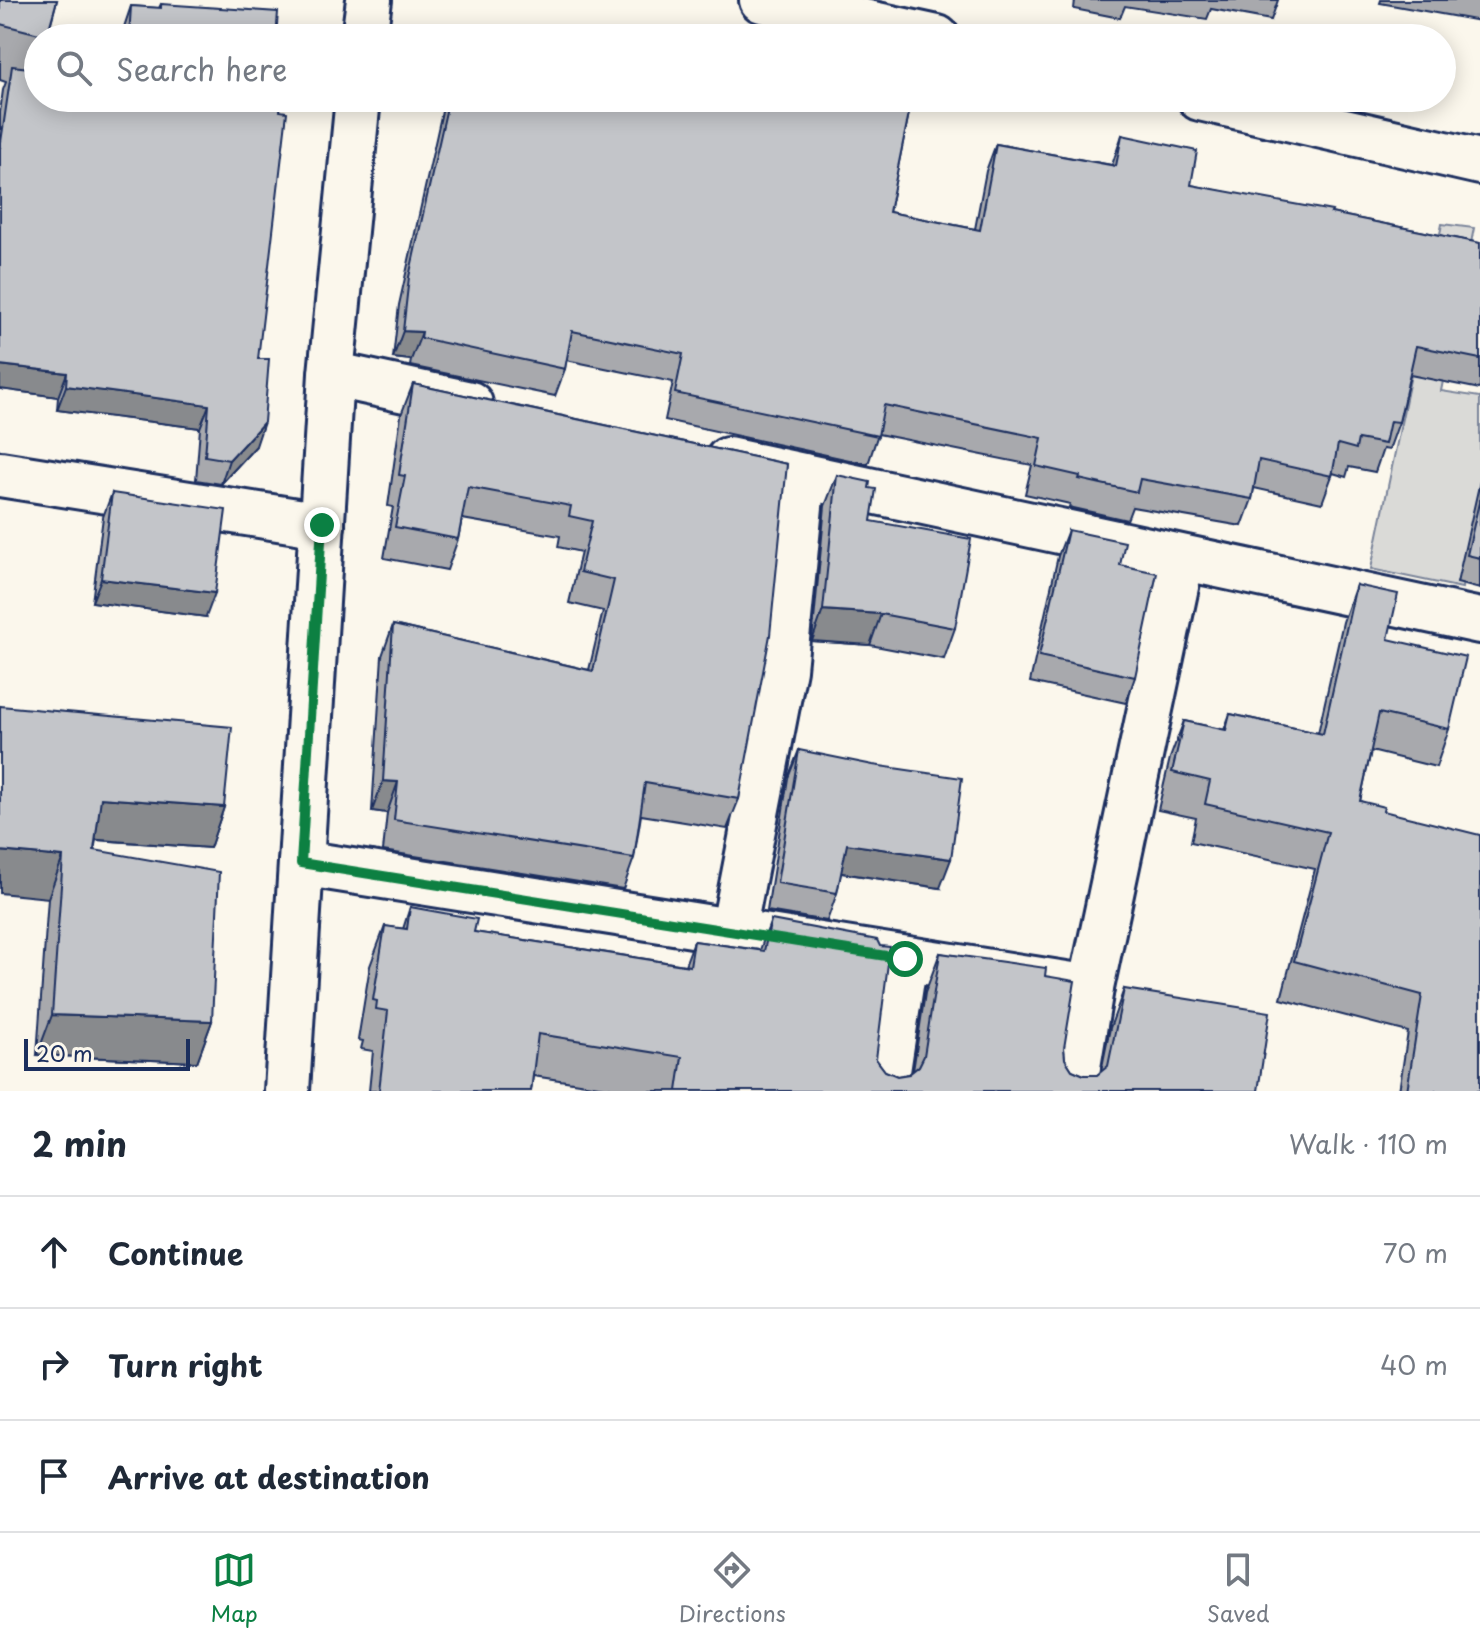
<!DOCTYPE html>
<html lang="en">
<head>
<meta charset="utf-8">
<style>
	:root { --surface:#fff; --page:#f2f2f3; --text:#1f2937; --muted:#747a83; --line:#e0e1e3; --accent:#0b8043 }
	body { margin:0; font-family:"Playpen Sans",sans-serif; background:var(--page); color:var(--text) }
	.scale { position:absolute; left:24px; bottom:20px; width:166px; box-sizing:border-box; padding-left:8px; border:4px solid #1b2f5e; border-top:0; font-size:22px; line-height:28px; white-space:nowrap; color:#1b2f5e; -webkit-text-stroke:6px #fbf7ec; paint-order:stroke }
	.stop { position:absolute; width:24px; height:24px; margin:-18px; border:6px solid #0b8043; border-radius:50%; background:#fff }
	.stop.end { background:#0b8043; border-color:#fff; box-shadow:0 2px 8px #0008 }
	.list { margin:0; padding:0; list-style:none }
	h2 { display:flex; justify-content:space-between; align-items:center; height:104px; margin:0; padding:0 32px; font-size:34px }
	h2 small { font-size:26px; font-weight:400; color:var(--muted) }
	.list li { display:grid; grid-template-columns:52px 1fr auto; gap:24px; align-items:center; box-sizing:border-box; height:112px; padding:0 32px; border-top:2px solid var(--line) }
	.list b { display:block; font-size:30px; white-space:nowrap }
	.list em { font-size:26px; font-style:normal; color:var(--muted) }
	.icon { flex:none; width:44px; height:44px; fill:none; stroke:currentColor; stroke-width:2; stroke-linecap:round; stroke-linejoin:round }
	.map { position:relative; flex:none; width:1480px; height:1091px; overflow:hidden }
	.search { position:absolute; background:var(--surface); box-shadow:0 4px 20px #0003; left:24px; right:24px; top:24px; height:88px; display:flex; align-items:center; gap:20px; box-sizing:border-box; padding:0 28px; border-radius:44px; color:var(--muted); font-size:30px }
	.sheet { height:440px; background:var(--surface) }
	nav { display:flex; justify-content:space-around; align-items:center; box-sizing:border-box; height:112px; border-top:2px solid var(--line); background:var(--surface); font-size:22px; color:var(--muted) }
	nav a { display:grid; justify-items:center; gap:4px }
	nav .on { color:var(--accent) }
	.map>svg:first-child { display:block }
</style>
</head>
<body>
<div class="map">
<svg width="1480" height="1091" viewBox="0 0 1480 1091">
	<rect width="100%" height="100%" fill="#fbf7ec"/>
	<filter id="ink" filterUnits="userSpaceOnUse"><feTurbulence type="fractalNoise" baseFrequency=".0125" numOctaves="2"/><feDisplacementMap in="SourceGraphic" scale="16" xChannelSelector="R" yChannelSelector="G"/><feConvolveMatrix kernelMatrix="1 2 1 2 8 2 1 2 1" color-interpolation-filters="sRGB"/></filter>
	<g filter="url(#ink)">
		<polygon fill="#dadad7" stroke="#7a849a" stroke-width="2" points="1442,224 1474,228 1441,391 1480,397 1480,482 1462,588 1371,569"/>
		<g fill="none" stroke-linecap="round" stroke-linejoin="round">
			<defs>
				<g id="minor">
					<polyline points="762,0 937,38"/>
					<polyline points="364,38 369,0"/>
					<polyline points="1200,98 1480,162"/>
					<polyline points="331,374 470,404"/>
					<polyline points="728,460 1480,621"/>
					<polyline points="0,474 322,525"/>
					<polyline points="301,863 1091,988"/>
					<polyline points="733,932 784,669 803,476"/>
					<polyline points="287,1091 331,374 358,98"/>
					<polyline points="885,1091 905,959"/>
					<polyline points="1074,1091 1091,988 1182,558"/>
				</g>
			</defs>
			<use href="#minor" stroke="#1b2f5e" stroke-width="50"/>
			<use href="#minor" stroke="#fbf7ec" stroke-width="44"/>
		</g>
		<g fill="#a8a9ad" stroke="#1b2f5e" stroke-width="2">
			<polygon points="0,0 57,0 47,38 38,38 38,61 35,69 258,359 256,446 221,484 196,480 200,428 57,410 58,397 0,389 0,112 3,90 6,82 0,80"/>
			<polygon points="1075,0 1278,0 1271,20 1211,9 1207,19 1125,6 1120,18 1074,9"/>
			<polygon points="1381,0 1480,0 1480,21 1380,3"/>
			<polygon points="161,4 276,38 122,38 123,30 131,6 159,8"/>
			<polygon points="445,98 912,98 889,212 975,229 986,171 996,144 1112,165 1122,135 1191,185 1480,243 1480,389 1410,375 1399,422 1389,450 1383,449 1375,472 1349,467 1346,477 1333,473 1322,503 1254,488 1252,499 1242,526 1132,507 1127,520 1069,507 1070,504 1025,494 1032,465 878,434 868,464 665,420 673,382 566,360 565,369 555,396 410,366 411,360 393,358 399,305"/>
			<polygon points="413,384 787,464 739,799 727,829 641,815 634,858 623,889 383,851 387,813 372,811 382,656 393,625 589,670 603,611 569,603 581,552 558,547 560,536 462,519 458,539 447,570 384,558 393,507 388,506 401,415"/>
			<polygon points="837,475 869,488 871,521 955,628 944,659 870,645 812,641 825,506"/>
			<polygon points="1480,481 1480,589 1457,583"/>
			<polygon points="112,493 206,617 92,602 103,517"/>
			<polygon points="1068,530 1120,565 1135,677 1126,703 1030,682 1058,556"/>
			<polygon points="1356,585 1388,639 1449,729 1436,767 1371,751 1360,801 1383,811 1480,1091 1399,1091 1408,1032 1281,999 1315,869 1191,842 1196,818 1158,810 1170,758 1184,721 1224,730 1230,714 1318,733 1343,622"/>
			<polygon points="0,706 224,807 210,848 96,840 94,850 212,1021 197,1062 37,1055 48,898"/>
			<polygon points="799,750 940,888 841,873 837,893 827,921 767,911 788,778"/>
			<polygon points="410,907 474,932 685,965 694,941 760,950 771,920 885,1071 897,1076 909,1074 913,1071 925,993 940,953 1045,976 1064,1048 1065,1059 1072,1070 1084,1075 1097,1075 1101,1072 1110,1028 1124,989 1258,1091 631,1091 533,1076 531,1091 369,1091 373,1051 361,1049 363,1041 358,1040 370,966 385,926 403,929"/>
		</g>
		<g fill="#888a8d" stroke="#1b2f5e" stroke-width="2">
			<polygon points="403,331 422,332 411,360 393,358"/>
			<polygon points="0,365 67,373 58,397 0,389"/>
			<polygon points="66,386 209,405 200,428 57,410"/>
			<polygon points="264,422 256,446 221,484 229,460"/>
			<polygon points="101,579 215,593 206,617 92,602"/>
			<polygon points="823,610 881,614 870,645 812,641"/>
			<polygon points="383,781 398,782 387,813 372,811"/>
			<polygon points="101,798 224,807 210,848 86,839"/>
			<polygon points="847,844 951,859 940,888 836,872"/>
			<polygon points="0,851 63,857 48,898 0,893"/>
			<polygon points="52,1015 212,1021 197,1062 37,1055"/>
		</g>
		<g fill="#c3c5c9" stroke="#1b2f5e" stroke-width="2">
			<polygon points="0,0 57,0 47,36 0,24"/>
			<polygon points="161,4 278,12 276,38 129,38 131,6 161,8"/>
			<polygon points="532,34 548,38 531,38"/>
			<polygon points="12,66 38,69 38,98 282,98 280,111 287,112 258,359 269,359 264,422 229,460 205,456 209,405 66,386 67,373 0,365 0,149"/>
			<polygon points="449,98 912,98 889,212 980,230 996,144 1116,166 1122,135 1197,151 1191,185 1332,211 1331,213 1480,243 1480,359 1416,346 1399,422 1390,421 1385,444 1358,439 1356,449 1338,444 1332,476 1259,460 1252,499 1140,479 1137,492 1079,479 1080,476 1036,466 1042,438 884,405 878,436 675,393 683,354 572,331 565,369 421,338 422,332 403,331 409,277"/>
			<polygon points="413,384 787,464 770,635 739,799 645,783 634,858 394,820 398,782 383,781 393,625 593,671 614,580 580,572 592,521 569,516 571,506 468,487 458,539 395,527 405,476 399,475"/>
			<polygon points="837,475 870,482 869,488 876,489 871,521 971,539 955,628 881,614 823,610"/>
			<polygon points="112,493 226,510 215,593 101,579"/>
			<polygon points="1480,498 1480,558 1467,555"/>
			<polygon points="1068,530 1125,542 1120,565 1157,573 1135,677 1039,656"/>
			<polygon points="1356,585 1398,594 1388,639 1466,657 1449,729 1379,713 1360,801 1384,807 1383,811 1480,835 1480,1091 1407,1091 1422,995 1294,961 1328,832 1205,804 1210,781 1172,772 1184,721 1226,730 1230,714 1323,734"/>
			<polygon points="0,706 232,727 224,807 101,798 94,850 219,872 212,1021 52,1015 63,857 0,851"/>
			<polygon points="799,750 873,765 962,778 951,859 847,844 837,893 777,883"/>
			<polygon points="410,907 477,919 474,932 690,966 694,941 764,951 771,920 877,940 880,946 890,947 876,1059 885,1071 897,1076 909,1074 919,1066 924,1056 940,953 1046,968 1045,976 1075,981 1064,1048 1065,1059 1072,1070 1084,1075 1097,1075 1108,1066 1124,989 1270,1012 1258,1091 677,1091 682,1057 538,1034 531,1091 379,1091 388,1011 376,1009 377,1001 373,1000 385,926 407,929"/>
		</g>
	</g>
	<g fill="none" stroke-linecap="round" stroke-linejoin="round" filter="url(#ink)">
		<polyline stroke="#0b8043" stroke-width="10" points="322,525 301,863 905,959"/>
	</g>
</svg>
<div class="scale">20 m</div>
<div class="stop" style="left:905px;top:959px"></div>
<div class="stop end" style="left:322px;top:525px"></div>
<div class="search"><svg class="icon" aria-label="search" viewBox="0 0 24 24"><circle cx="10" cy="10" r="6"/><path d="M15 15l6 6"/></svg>Search here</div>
</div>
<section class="sheet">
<h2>2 min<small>Walk · 110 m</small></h2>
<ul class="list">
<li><svg class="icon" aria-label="ahead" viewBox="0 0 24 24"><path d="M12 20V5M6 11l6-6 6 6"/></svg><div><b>Continue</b></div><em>70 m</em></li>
<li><svg class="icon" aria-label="right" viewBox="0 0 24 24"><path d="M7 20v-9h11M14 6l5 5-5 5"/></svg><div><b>Turn right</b></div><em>40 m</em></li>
<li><svg class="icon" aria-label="arrive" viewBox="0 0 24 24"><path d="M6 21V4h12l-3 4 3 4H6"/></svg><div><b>Arrive at destination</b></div></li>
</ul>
</section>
<nav>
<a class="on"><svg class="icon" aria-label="map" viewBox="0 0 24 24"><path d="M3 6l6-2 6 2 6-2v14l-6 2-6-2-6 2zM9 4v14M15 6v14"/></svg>Map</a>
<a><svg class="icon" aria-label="directions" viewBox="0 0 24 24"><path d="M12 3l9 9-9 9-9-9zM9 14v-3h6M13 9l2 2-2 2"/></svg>Directions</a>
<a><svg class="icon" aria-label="saved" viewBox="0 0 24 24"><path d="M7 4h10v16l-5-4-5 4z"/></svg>Saved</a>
</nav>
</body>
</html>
